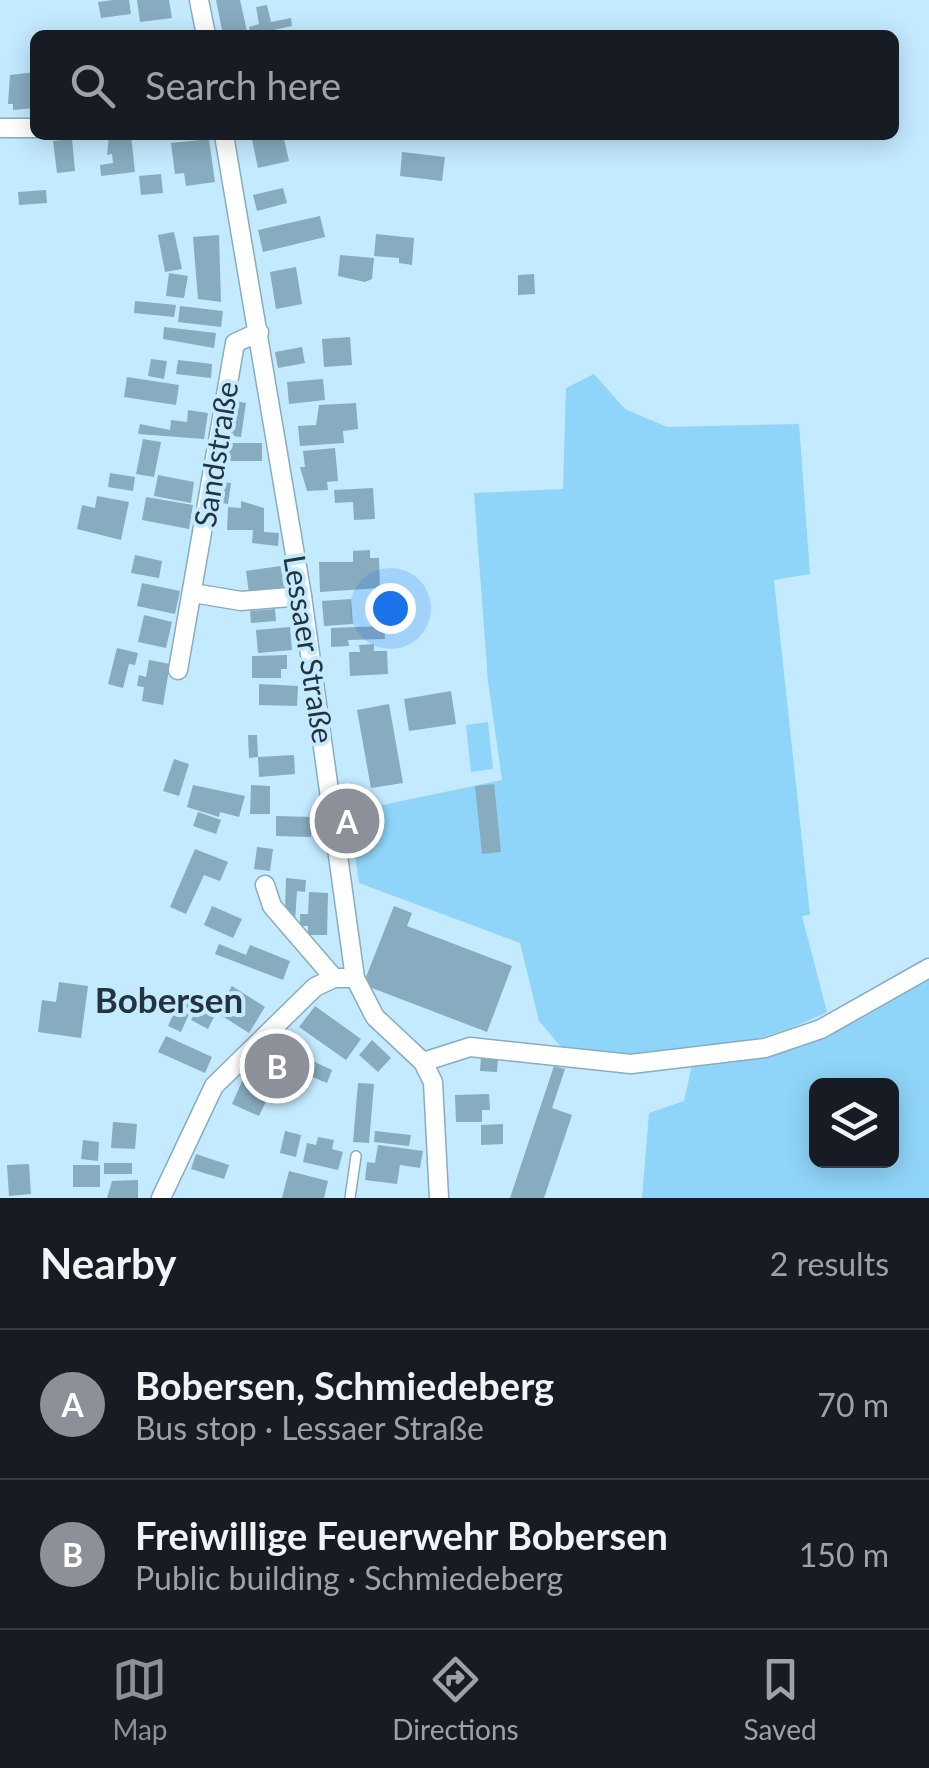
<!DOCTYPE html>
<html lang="en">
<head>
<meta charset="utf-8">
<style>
	:root { --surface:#171b24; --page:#242831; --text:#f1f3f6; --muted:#9ea1a6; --line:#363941; --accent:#8c9099 }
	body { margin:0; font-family:Lato,sans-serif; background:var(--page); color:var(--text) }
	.controls { position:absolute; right:30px; bottom:30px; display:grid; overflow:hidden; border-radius:15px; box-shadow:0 5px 25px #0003 }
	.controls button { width:90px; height:90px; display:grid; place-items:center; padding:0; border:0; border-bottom:2px solid var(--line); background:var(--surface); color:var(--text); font:50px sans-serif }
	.you { position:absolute; left:390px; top:608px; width:35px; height:35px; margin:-25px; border:8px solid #fff; border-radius:50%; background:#1a73e8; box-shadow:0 0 0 15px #1a73e833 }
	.badge { display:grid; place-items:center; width:65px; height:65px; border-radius:50%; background:var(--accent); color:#fff; font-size:32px; font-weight:700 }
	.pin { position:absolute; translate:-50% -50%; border:5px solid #fff; box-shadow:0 2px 10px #0006 }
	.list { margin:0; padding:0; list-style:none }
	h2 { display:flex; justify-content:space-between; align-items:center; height:130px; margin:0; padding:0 40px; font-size:42px }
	h2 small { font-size:32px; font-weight:400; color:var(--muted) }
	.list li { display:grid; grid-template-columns:65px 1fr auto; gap:30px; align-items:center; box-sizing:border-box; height:150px; padding:0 40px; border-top:2px solid var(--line) }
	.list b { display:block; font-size:38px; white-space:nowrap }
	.list p { margin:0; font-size:32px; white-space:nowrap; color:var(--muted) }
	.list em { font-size:32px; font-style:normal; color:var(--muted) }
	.icon { flex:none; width:55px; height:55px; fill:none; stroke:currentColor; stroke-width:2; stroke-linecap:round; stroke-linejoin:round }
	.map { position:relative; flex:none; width:929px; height:1198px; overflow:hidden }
	.search { position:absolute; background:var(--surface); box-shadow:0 5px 25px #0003; left:30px; right:30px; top:30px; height:110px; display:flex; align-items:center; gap:25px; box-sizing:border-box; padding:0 35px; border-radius:15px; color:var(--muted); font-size:38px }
	.sheet { height:430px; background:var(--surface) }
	nav { display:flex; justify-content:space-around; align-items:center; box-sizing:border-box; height:140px; border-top:2px solid var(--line); background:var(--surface); font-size:28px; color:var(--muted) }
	nav a { display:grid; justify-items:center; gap:5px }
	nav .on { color:var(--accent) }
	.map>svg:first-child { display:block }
</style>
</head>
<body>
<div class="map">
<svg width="929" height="1198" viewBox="0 0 929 1198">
	<rect width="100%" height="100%" fill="#c4eaff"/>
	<g fill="#8fd5f9" fill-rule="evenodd">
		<path d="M594,374l31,35 42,18 132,-3 11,150 -36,6 36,335 -8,1 25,96c-84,42 -173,48 -265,36l-23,-27 -19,-78 -161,-60 -10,-71 153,-32 -14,-99 -14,-188 89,-4 3,-101z"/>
		<polygon points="488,722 493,769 471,772 466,725"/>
		<path d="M929,973v225h-287l7,-85 35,-12 8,-36 69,-10zM816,1086h76v74h-76z"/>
	</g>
	<g fill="#87abbf">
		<polygon points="113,0 129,0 131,14 101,18 98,2"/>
		<polygon points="137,0 169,0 172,18 140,22"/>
		<polygon points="216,0 240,0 247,31 223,35"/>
		<polygon points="267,5 271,22 291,18 292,26 251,35 249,27 259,24 256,7"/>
		<polygon points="35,72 35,108 13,110 13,104 8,104 10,75"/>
		<polygon points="109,135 131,135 135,172 101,176 100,165 113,163 112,154 107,155"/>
		<polygon points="251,135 283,135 289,161 258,168"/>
		<polygon points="72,139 75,171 57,173 53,141"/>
		<polygon points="209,139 215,182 186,186 184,173 175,174 171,143"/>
		<polygon points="402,152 445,157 442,181 400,176"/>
		<polygon points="161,174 163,193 141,195 139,176"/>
		<polygon points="283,188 287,203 257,211 253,195"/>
		<polygon points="46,190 47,203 19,205 18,192"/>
		<polygon points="320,216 325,237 263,252 258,230"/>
		<polygon points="174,232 182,269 165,272 158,235"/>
		<polygon points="376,234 414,238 412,265 399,263 399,258 374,256"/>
		<polygon points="219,235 221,302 198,299 193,237"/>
		<polygon points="340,255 374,258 372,279 365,282 338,276"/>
		<polygon points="296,267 302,304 276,309 270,272"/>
		<polygon points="169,273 188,276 184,298 166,296"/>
		<polygon points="534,274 535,294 518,295 518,275"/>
		<polygon points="135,301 176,305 174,317 134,313"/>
		<polygon points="180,306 223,311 221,327 178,322"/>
		<polygon points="164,327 216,333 214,348 163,339"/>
		<polygon points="350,337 352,365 324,367 322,339"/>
		<polygon points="302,347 305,363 278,368 275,352"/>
		<polygon points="151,359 167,361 164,379 148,376"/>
		<polygon points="178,360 212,364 211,378 176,374"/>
		<polygon points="127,377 179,385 176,405 124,397"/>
		<polygon points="323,379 325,400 289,404 287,382"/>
		<polygon points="231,400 246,403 241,437 226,435"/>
		<polygon points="356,403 358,429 343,431 344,443 300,446 298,426 316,425 319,405"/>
		<polygon points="188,410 208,413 204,439 138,434 140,424 170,430 171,420 187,422"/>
		<polygon points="143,439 161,442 154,477 136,474"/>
		<polygon points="224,443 262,443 262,461 225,461"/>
		<polygon points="335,448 338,481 327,482 328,490 307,491 300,467 305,467 303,451"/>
		<polygon points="110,473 135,477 133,491 108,487"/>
		<polygon points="158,475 194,482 191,503 154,496"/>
		<polygon points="220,482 231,483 228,504 217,502"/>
		<polygon points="373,488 375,519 354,520 353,502 335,503 334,490"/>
		<polygon points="97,496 129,502 121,540 77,529 82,505 95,508"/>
		<polygon points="146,497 193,505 189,529 142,520"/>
		<polygon points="241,501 264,508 264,532 279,533 278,546 252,543 253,530 227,530 228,507 241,508"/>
		<polygon points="370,550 370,558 379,558 380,588 320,592 319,562 353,562 353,551"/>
		<polygon points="135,555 162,561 159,578 131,573"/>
		<polygon points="281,566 284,588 249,593 246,571"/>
		<polygon points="142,583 180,591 175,614 137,606"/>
		<polygon points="351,599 353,624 324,626 322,601"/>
		<rect x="370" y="604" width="24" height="18"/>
		<polygon points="275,609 276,621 251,623 250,611"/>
		<polygon points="144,615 172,622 166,648 138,642"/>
		<polygon points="384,626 385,639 348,640 349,646 331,647 331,628"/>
		<polygon points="290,627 292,650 258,653 256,630"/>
		<polygon points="374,644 374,651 387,651 388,674 350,676 349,652 360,652 359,645"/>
		<polygon points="117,648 138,653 135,665 129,664 123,688 108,684"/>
		<polygon points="287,655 287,669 281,669 281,678 252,678 252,656"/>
		<polygon points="149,660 170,664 163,705 142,701 144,687 137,686 139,675 146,677"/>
		<polygon points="259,684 298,686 297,706 259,705"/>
		<polygon points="451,691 456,724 409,731 404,699"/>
		<polygon points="389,704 403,783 371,788 357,710"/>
		<polygon points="248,735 257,735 258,757 294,755 295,774 259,777 258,757 249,758"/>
		<polygon points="174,759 189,764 179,796 163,791"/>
		<polygon points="494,784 501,852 482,854 475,786"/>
		<polygon points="193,785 245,796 239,817 220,812 219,817 187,807"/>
		<polygon points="251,785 270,786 270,814 250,814"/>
		<polygon points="198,812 221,820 216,834 193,826"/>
		<polygon points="276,816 311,817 311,837 276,836"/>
		<polygon points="257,847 273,849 270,871 254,869"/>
		<polygon points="195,849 228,862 220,881 204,875 186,914 170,907"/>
		<polygon points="286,878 306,880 305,892 297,891 295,921 285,912"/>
		<polygon points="309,892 328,893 327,935 308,935 308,926 300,926 300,914 308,914"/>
		<polygon points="212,906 242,919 233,938 204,925"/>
		<polygon points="394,906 412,913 407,926 512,966 487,1032 372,988 366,977"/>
		<polygon points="219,944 246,955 250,945 290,961 283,980 215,954"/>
		<polygon points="59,982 88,986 81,1038 38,1032 42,1000 56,1002"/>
		<polygon points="232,986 265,1007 249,1033 216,1012"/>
		<polygon points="180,1000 193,1005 181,1032 168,1026"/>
		<polygon points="315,1006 361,1039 346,1060 299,1027"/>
		<polygon points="198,1008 214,1017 208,1029 191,1020"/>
		<polygon points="166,1036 212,1057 205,1073 158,1052"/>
		<polygon points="372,1040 391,1058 378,1072 359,1055"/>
		<polygon points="283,1046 302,1056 289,1080 271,1070"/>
		<polygon points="481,1056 498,1058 497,1072 480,1071"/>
		<polygon points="306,1058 332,1070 327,1083 300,1072"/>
		<polygon points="554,1066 565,1069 552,1108 572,1115 564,1139 544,1198 510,1198"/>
		<polygon points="244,1077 272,1089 259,1116 232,1104"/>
		<polygon points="358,1083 374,1084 369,1143 353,1142"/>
		<polygon points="489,1094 490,1110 482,1110 482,1122 456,1122 455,1095"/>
		<polygon points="113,1122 137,1124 135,1149 111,1148"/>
		<polygon points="503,1124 503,1144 481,1145 481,1125"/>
		<polygon points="285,1131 301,1135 296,1157 280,1153"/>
		<polygon points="375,1131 411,1135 409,1146 374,1142"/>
		<polygon points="318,1137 334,1140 332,1149 343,1152 338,1170 303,1162 307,1143 316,1145"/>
		<polygon points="83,1140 99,1142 98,1161 81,1159"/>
		<polygon points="378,1145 423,1151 420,1168 400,1165 397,1184 365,1180 367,1162 375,1163"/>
		<polygon points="196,1154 229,1165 224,1179 191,1169"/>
		<rect x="104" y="1163" width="28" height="11"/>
		<polygon points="29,1164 31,1194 9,1196 7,1165"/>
		<rect x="73" y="1165" width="27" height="22"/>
		<polygon points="289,1171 328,1181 324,1198 282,1198"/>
		<polygon points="138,1180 138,1198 107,1198 112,1181"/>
	</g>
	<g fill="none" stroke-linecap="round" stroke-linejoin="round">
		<defs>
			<polyline id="service" points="350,1198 356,1156"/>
			<g id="minor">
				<polyline points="199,0 206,35"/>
				<polyline points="0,128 35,128"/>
				<polyline points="224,135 302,596 355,978 375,1017 423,1062 433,1082 439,1198"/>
				<polyline points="193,593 241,601 302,596"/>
				<polyline points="178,670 235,343 259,332"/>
				<polyline points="265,885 272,906 334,978"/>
				<polyline points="423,1062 470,1047 631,1064 765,1048 821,1029 929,968"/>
				<polyline points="161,1198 214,1086 315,987 334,978 355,978"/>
			</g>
		</defs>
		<use href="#service" stroke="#88acc0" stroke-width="12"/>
		<use href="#minor" stroke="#88acc0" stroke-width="21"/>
		<use href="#service" stroke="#fff" stroke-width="9"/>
		<use href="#minor" stroke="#fff" stroke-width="18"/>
	</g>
	<g text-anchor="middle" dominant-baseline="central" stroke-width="8" stroke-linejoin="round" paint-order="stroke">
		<g font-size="30" fill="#25343c" stroke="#c4eaff">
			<text transform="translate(215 454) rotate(-81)">Sandstraße</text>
			<text transform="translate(310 649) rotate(81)">Lessaer Straße</text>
		</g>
		<g font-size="35" font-weight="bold" fill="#25343c" stroke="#c4eaff">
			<text x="169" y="999">Bobersen</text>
		</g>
	</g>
</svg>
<div class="controls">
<button><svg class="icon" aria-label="layers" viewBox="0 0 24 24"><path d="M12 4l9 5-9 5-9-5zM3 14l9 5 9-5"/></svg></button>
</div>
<div class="you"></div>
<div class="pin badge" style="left:347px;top:821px">A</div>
<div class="pin badge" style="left:277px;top:1066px">B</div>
<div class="search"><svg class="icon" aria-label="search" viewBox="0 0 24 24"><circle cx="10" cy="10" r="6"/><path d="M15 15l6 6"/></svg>Search here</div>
</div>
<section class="sheet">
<h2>Nearby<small>2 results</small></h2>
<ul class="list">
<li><span class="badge">A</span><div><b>Bobersen, Schmiedeberg</b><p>Bus stop · Lessaer Straße</p></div><em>70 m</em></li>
<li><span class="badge">B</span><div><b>Freiwillige Feuerwehr Bobersen</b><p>Public building · Schmiedeberg</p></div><em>150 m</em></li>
</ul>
</section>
<nav>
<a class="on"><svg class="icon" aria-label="map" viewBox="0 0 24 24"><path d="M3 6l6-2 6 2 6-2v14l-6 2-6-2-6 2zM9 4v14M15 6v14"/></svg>Map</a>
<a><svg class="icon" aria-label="directions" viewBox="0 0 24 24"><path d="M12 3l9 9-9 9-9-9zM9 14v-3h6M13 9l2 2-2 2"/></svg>Directions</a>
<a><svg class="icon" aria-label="saved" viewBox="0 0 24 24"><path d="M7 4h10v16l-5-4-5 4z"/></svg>Saved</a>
</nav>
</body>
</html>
